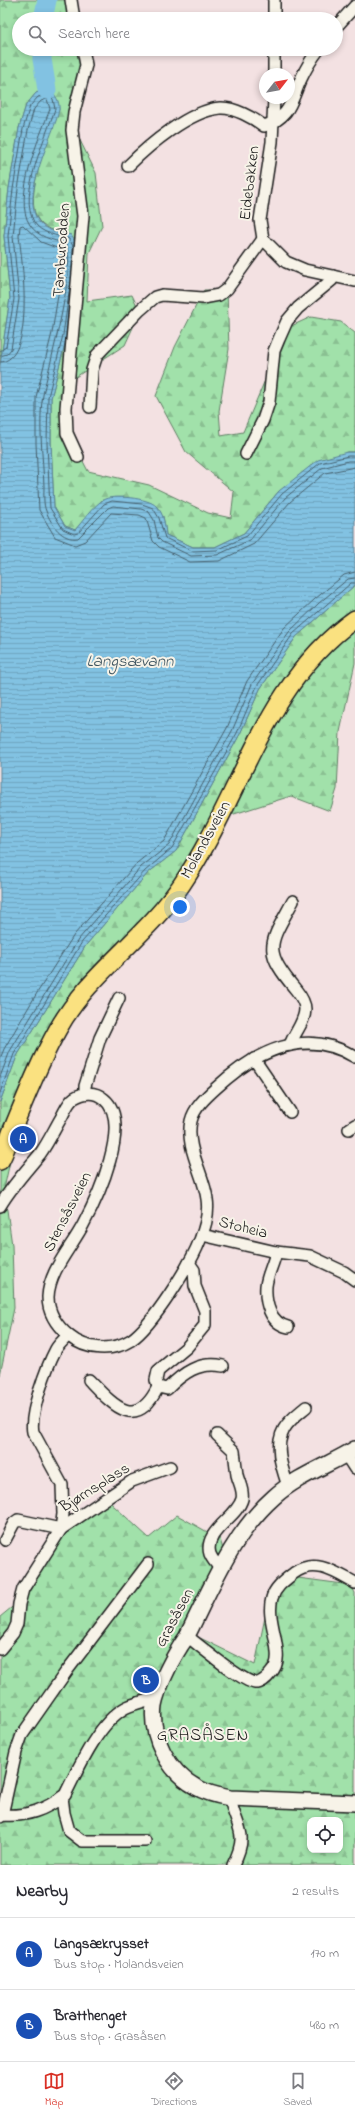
<!DOCTYPE html>
<html lang="en">
<head>
<meta charset="utf-8">
<style>
	:root { --surface:#fff; --page:#f2f2f3; --text:#2b2b33; --muted:#7c7c81; --line:#e1e1e2; --accent:#d93025 }
	body { margin:0; font-family:"Indie Flower",sans-serif; background:var(--page); color:var(--text) }
	.controls { position:absolute; right:12px; bottom:12px; display:grid; overflow:hidden; border-radius:8px; box-shadow:0 2px 6px #0003 }
	.controls button { width:36px; height:36px; display:grid; place-items:center; padding:0; border:0; border-bottom:1px solid var(--line); background:var(--surface); color:var(--text); font:20px sans-serif }
	.compass { position:absolute; left:259px; top:68px; width:36px; height:36px; border-radius:50%; background:var(--surface); box-shadow:0 2px 6px #0003; rotate:59deg }
	.you { position:absolute; left:180px; top:907px; width:14px; height:14px; margin:-10px; border:3px solid #fff; border-radius:50%; background:#1a73e8; box-shadow:0 0 0 6px #1a73e833 }
	.badge { display:grid; place-items:center; width:26px; height:26px; border-radius:50%; background:var(--accent); color:#fff; font-size:13px; font-weight:700 }
	.pin { position:absolute; translate:-50% -50%; border:2px solid #fff; box-shadow:0 1px 4px #0006 }
	.list { margin:0; padding:0; list-style:none }
	h2 { display:flex; justify-content:space-between; align-items:center; height:52px; margin:0; padding:0 16px; font-size:17px }
	h2 small { font-size:13px; font-weight:400; color:var(--muted) }
	.list li { display:grid; grid-template-columns:26px 1fr auto; gap:12px; align-items:center; box-sizing:border-box; height:72px; padding:0 16px; border-top:1px solid var(--line) }
	.list b { display:block; font-size:15px; white-space:nowrap }
	.list p { margin:0; font-size:13px; white-space:nowrap; color:var(--muted) }
	.list em { font-size:13px; font-style:normal; color:var(--muted) }
	.icon { flex:none; width:22px; height:22px; fill:none; stroke:currentColor; stroke-width:2; stroke-linecap:round; stroke-linejoin:round }
	.map { position:relative; flex:none; width:355px; height:1865px; overflow:hidden }
	.search { position:absolute; background:var(--surface); box-shadow:0 2px 6px #0003; left:12px; right:12px; top:12px; height:44px; display:flex; align-items:center; gap:10px; box-sizing:border-box; padding:0 14px; border-radius:22px; color:var(--muted); font-size:15px }
	.sheet { height:196px; background:var(--surface) }
	nav { display:flex; justify-content:space-around; align-items:center; box-sizing:border-box; height:56px; border-top:1px solid var(--line); background:var(--surface); font-size:11px; color:var(--muted) }
	nav a { display:grid; justify-items:center; gap:2px }
	nav .on { color:var(--accent) }
	.map>svg:first-child { display:block }
</style>
</head>
<body>
<div class="map">
<svg width="355" height="1865" viewBox="0 0 355 1865">
	<defs>
		<pattern id="forest-firs" width="22" height="20" patternUnits="userSpaceOnUse"><rect width="22" height="20" fill="#a1e1aa"/><path d="M5 1l3.5 6h-7zM16 11l3.5 6h-7z" fill="#8ac092"/></pattern>
		<pattern id="water-rules" width="6" height="5" patternUnits="userSpaceOnUse"><rect width="6" height="5" fill="#82c2e2"/><path d="M0 2.5h6" fill="none" stroke="#70a6c1"/></pattern>
	</defs>
	<rect width="100%" height="100%" fill="#f3e1e2"/>
	<filter id="ink" filterUnits="userSpaceOnUse"><feTurbulence type="fractalNoise" baseFrequency=".025" numOctaves="2"/><feDisplacementMap in="SourceGraphic" scale="8" xChannelSelector="R" yChannelSelector="G"/><feConvolveMatrix kernelMatrix="1 2 1 2 8 2 1 2 1" color-interpolation-filters="sRGB"/></filter>
	<g filter="url(#ink)">
		<g fill="url(#forest-firs)" stroke="#5e7e63" fill-rule="evenodd">
			<path d="M0,0h73l4,19h-58v30h65l-12,75 24,49 6,53 -13,27 -2,48 45,-6 8,17 -15,33 -54,35 -4,50 21,41 61,14 59,28 23,5 3,-26 -48,-40 -30,-56 19,-49 29,-57h23l2,59 -10,62 2,25 22,-4 44,-104 24,-11 30,5 14,11v119h-8l-68,39 -35,42 -29,14h-22l-27,-12 -3,-19 -61,-16 -27,30 -10,-4 -11,-19 -3,-64v-45l16,-62 10,-64 -6,-37c-12,-3 -24,-4 -32,-14 -18,-22 12,-89 20,-112l-12,-19 -11,3 -10,12 -7,23 -10,60 -5,48 6,62 -10,67z"/>
			<polygon points="355,585 355,663 340,732 337,789 330,811 291,796 231,815 154,918 72,1015 17,1129 4,1189 12,1245 14,1308 0,1375 0,1102 17,1056 86,945 148,873 176,851 240,734 260,689 296,637"/>
			<path d="M102,1495l47,43 28,-23 43,24 8,28 -36,67 63,31 13,-62 30,-25 53,7 4,8v272h-355v-248l28,-23 31,-54zM310,1820h30v30h-30z"/>
		</g>
		<path fill="url(#water-rules)" stroke="#598093" d="M50,88c5,7 10,13 9,22 -5,27 -50,103 -9,120 7,3 15,3 21,5l6,10v27l-10,64 -16,62v45l3,64 11,19 10,4c8,-9 17,-23 28,-30 9,-6 46,-2 53,6 8,7 9,19 10,29l27,12h22l29,-14 35,-42 39,-31 29,-8h8v133l-59,52 -36,52 -20,45 -64,117 -28,22 -62,72 -69,111 -17,46v-737l10,-67 -6,-62 5,-48 10,-60 7,-23 10,-12z"/>
		<g fill="none" stroke-linecap="round" stroke-linejoin="round">
			<g stroke="#455e6b" stroke-width="1">
				<polyline points="70,286 63,335 48,397 47,443 50,508 63,529 74,534 78,533 104,504 112,501 142,504 153,508 159,518 165,538 192,551 217,550 247,536 282,494 320,463 348,456 355,456"/>
				<path d="M0,351l6,-4 8,-48 -6,-63 5,-47 10,-60 7,-23 8,-9 10,-3 5,5 2,10c-9,28 -37,85 -21,113 7,12 23,13 35,17l4,7v11"/>
				<path d="M0,356l7,-2 4,-5 8,-50 -6,-63 5,-47 10,-59 6,-21 7,-8 6,-2 3,10c-10,27 -38,89 -20,116 8,12 22,15 35,18 14,18 -17,126 -22,152 -5,25 0,65 1,91 0,8 -1,18 2,25 5,13 16,30 32,27l30,-30 5,-2 28,3 8,3 5,8 4,18 4,4 29,14 26,-1 33,-15 35,-42 37,-30 26,-7h7"/>
				<path d="M0,362c36,-1 22,-102 19,-126l1,-10 3,-1 18,17 21,8v20l-10,63 -16,64v46l3,67 16,27 20,8 10,-4 26,-28 28,2 7,3 7,23 6,6 31,15 29,-1 35,-17 36,-42 35,-29 30,-6"/>
				<polyline points="0,1059 4,1049 37,993 74,935 137,863 164,841 227,728 247,681 284,628 315,599 344,575 355,572"/>
				<polyline points="0,1077 10,1051 78,940 141,867 169,845 232,731 252,684 289,632 319,603 348,579 355,578"/>
				<polyline points="0,1093 14,1054 82,942 145,871 172,848 237,733 257,686 293,634 351,583 355,583"/>
			</g>
			<g stroke="#82c2e2" stroke-width="19">
				<polyline points="43,19 47,0"/>
				<polyline points="42,49 42,59 47,90"/>
			</g>
			<defs>
				<g id="street">
					<polyline points="71,0 74,19"/>
					<polyline points="274,0 274,19"/>
					<polyline points="336,27 355,6"/>
					<polyline points="274,74 274,49"/>
					<polyline points="274,98 272,142 260,220 263,239 286,262 305,270 355,281"/>
					<path d="M128,166c21,-21 61,-55 92,-58 14,-1 33,10 44,18 27,-9 27,-26 37,-47 5,-11 11,-21 18,-30"/>
					<polyline points="90,407 92,370 97,355 140,310 155,297 162,295 203,298 219,295 227,289 263,239"/>
					<polyline points="246,454 263,420 269,402 274,351 279,339 287,321 298,308 332,280 333,276"/>
					<polyline points="78,457 67,433 66,408 83,216 72,130 74,112 86,65 83,49"/>
					<path d="M290,1045c4,-12 15,-23 15,-36 0,-7 -5,-14 -9,-19 -34,-41 -27,-45 -3,-89"/>
					<polyline points="254,1059 290,1112"/>
					<polyline points="85,1093 85,1086 100,1038 119,998"/>
					<polyline points="349,1129 355,1125"/>
					<path d="M0,1206c11,-19 26,-35 40,-52 8,-11 14,-24 21,-36 4,-7 7,-16 13,-20 10,-6 21,-7 30,1 29,23 -7,100 -21,126 -12,23 -34,46 -35,72 0,17 9,29 21,39 17,14 43,16 62,4 21,-14 60,-76 69,-100 5,-12 9,-28 7,-41 -3,-25 -22,-51 -16,-78 3,-13 15,-24 25,-33 39,-36 89,-62 139,-31"/>
					<polyline points="202,1235 276,1252 310,1256 344,1272 355,1280"/>
					<path d="M276,1252c-2,11 -9,23 -10,34 -1,17 4,37 22,41"/>
					<path d="M189,1263l5,7 1,16 10,25v14l-18,22 -29,24 -2,9 2,7 9,2c16,-16 32,-28 56,-23"/>
					<path d="M89,1380c24,25 47,52 69,7"/>
					<path d="M217,1435l17,16c1,8 2,16 3,24 2,8 7,16 5,24 -5,19 -39,32 -32,55 2,5 7,11 11,15"/>
					<polyline points="346,1455 355,1469"/>
					<path d="M288,1486c-6,-18 -14,-39 -4,-57 5,-9 15,-16 22,-22"/>
					<polyline points="5,1540 14,1523 18,1520 61,1529 132,1481 170,1467"/>
					<path d="M187,1636c13,10 54,45 68,47 5,1 12,-5 15,-9 6,-6 8,-14 7,-22 -1,-18 -10,-37 -5,-54 3,-11 13,-18 22,-25 21,-15 41,-1 61,10"/>
					<path d="M0,1649l13,-16 4,-9 2,-20 4,-15 38,-60 2,-15 -1,-29 -29,-53c-4,-18 14,-66 23,-83 3,-5 8,-9 12,-14"/>
					<polyline points="62,1797 64,1813 69,1831 82,1841 145,1841"/>
					<path d="M230,1798c6,31 20,33 3,67"/>
					<path d="M2,1815c25,2 43,-5 63,-20 13,-26 33,-72 60,-87 9,-5 22,-7 32,-11"/>
					<polyline points="0,1817 2,1815 16,1752 22,1735 66,1672 148,1564"/>
				</g>
				<path id="secondary" d="M355,1449c-26,16 -58,27 -81,48 -41,36 -62,89 -86,137 -2,5 -6,9 -8,13 -9,14 -23,42 -26,58 -4,31 14,67 42,82 10,6 23,9 34,11l125,5"/>
				<path id="primary" d="M0,1161c6,-9 8,-22 13,-33 14,-34 27,-67 45,-99 31,-56 89,-92 124,-145 59,-87 83,-202 173,-265"/>
			</defs>
			<use href="#street" stroke="#1c1c1c" stroke-width="14"/>
			<use href="#secondary" stroke="#1c1c1c" stroke-width="18"/>
			<use href="#primary" stroke="#1c1c1c" stroke-width="20"/>
			<use href="#street" stroke="#f7f3e8" stroke-width="11"/>
			<use href="#secondary" stroke="#f7f3e8" stroke-width="15"/>
			<use href="#primary" stroke="#fae180" stroke-width="17"/>
		</g>
	</g>
	<g text-anchor="middle" dominant-baseline="central" stroke-width="4" stroke-linejoin="round" paint-order="stroke">
		<g font-size="16" fill="#1c1c1c" stroke="#f7f3e8">
			<text transform="translate(250 183) rotate(-83)">Eidebakken</text>
			<text transform="translate(62 250) rotate(-86)">Tamburodden</text>
			<text transform="translate(206 840) rotate(-61)">Molandsveien</text>
			<text transform="translate(68 1212) rotate(-63)">Stensåsveien</text>
			<text transform="translate(243 1228) rotate(14)">Stoheia</text>
			<text transform="translate(95 1488) rotate(-32)">Bjørnsplass</text>
			<text transform="translate(175 1618) rotate(-62)">Grasåsen</text>
		</g>
		<g font-size="17" font-style="italic" fill="#405661" stroke="#f7f3e8">
			<text x="130" y="661">Langsævann</text>
		</g>
		<g font-size="17" letter-spacing="1" fill="#1c1c1c" stroke="#f7f3e8">
			<text x="203" y="1735">GRASÅSEN</text>
		</g>
	</g>
</svg>
<div class="controls">
<button><svg class="icon" aria-label="locate" viewBox="0 0 24 24"><circle cx="12" cy="12" r="6"/><path d="M12 2v4M12 18v4M2 12h4M18 12h4"/></svg></button>
</div>
<svg class="compass" viewBox="-18 -18 36 36"><path d="M0-13l5 13h-10z" fill="#e53935"/><path d="M0 13l5-13h-10z" fill="#7c7c81"/></svg>
<div class="you"></div>
<div class="pin badge" style="left:23px;top:1139px;background:#1a4fb4">A</div>
<div class="pin badge" style="left:146px;top:1680px;background:#1a4fb4">B</div>
<div class="search"><svg class="icon" aria-label="search" viewBox="0 0 24 24"><circle cx="10" cy="10" r="6"/><path d="M15 15l6 6"/></svg>Search here</div>
</div>
<section class="sheet">
<h2>Nearby<small>2 results</small></h2>
<ul class="list">
<li><span class="badge" style="background:#1a4fb4">A</span><div><b>Langsækrysset</b><p>Bus stop · Molandsveien</p></div><em>170 m</em></li>
<li><span class="badge" style="background:#1a4fb4">B</span><div><b>Bratthenget</b><p>Bus stop · Grasåsen</p></div><em>480 m</em></li>
</ul>
</section>
<nav>
<a class="on"><svg class="icon" aria-label="map" viewBox="0 0 24 24"><path d="M3 6l6-2 6 2 6-2v14l-6 2-6-2-6 2zM9 4v14M15 6v14"/></svg>Map</a>
<a><svg class="icon" aria-label="directions" viewBox="0 0 24 24"><path d="M12 3l9 9-9 9-9-9zM9 14v-3h6M13 9l2 2-2 2"/></svg>Directions</a>
<a><svg class="icon" aria-label="saved" viewBox="0 0 24 24"><path d="M7 4h10v16l-5-4-5 4z"/></svg>Saved</a>
</nav>
</body>
</html>
